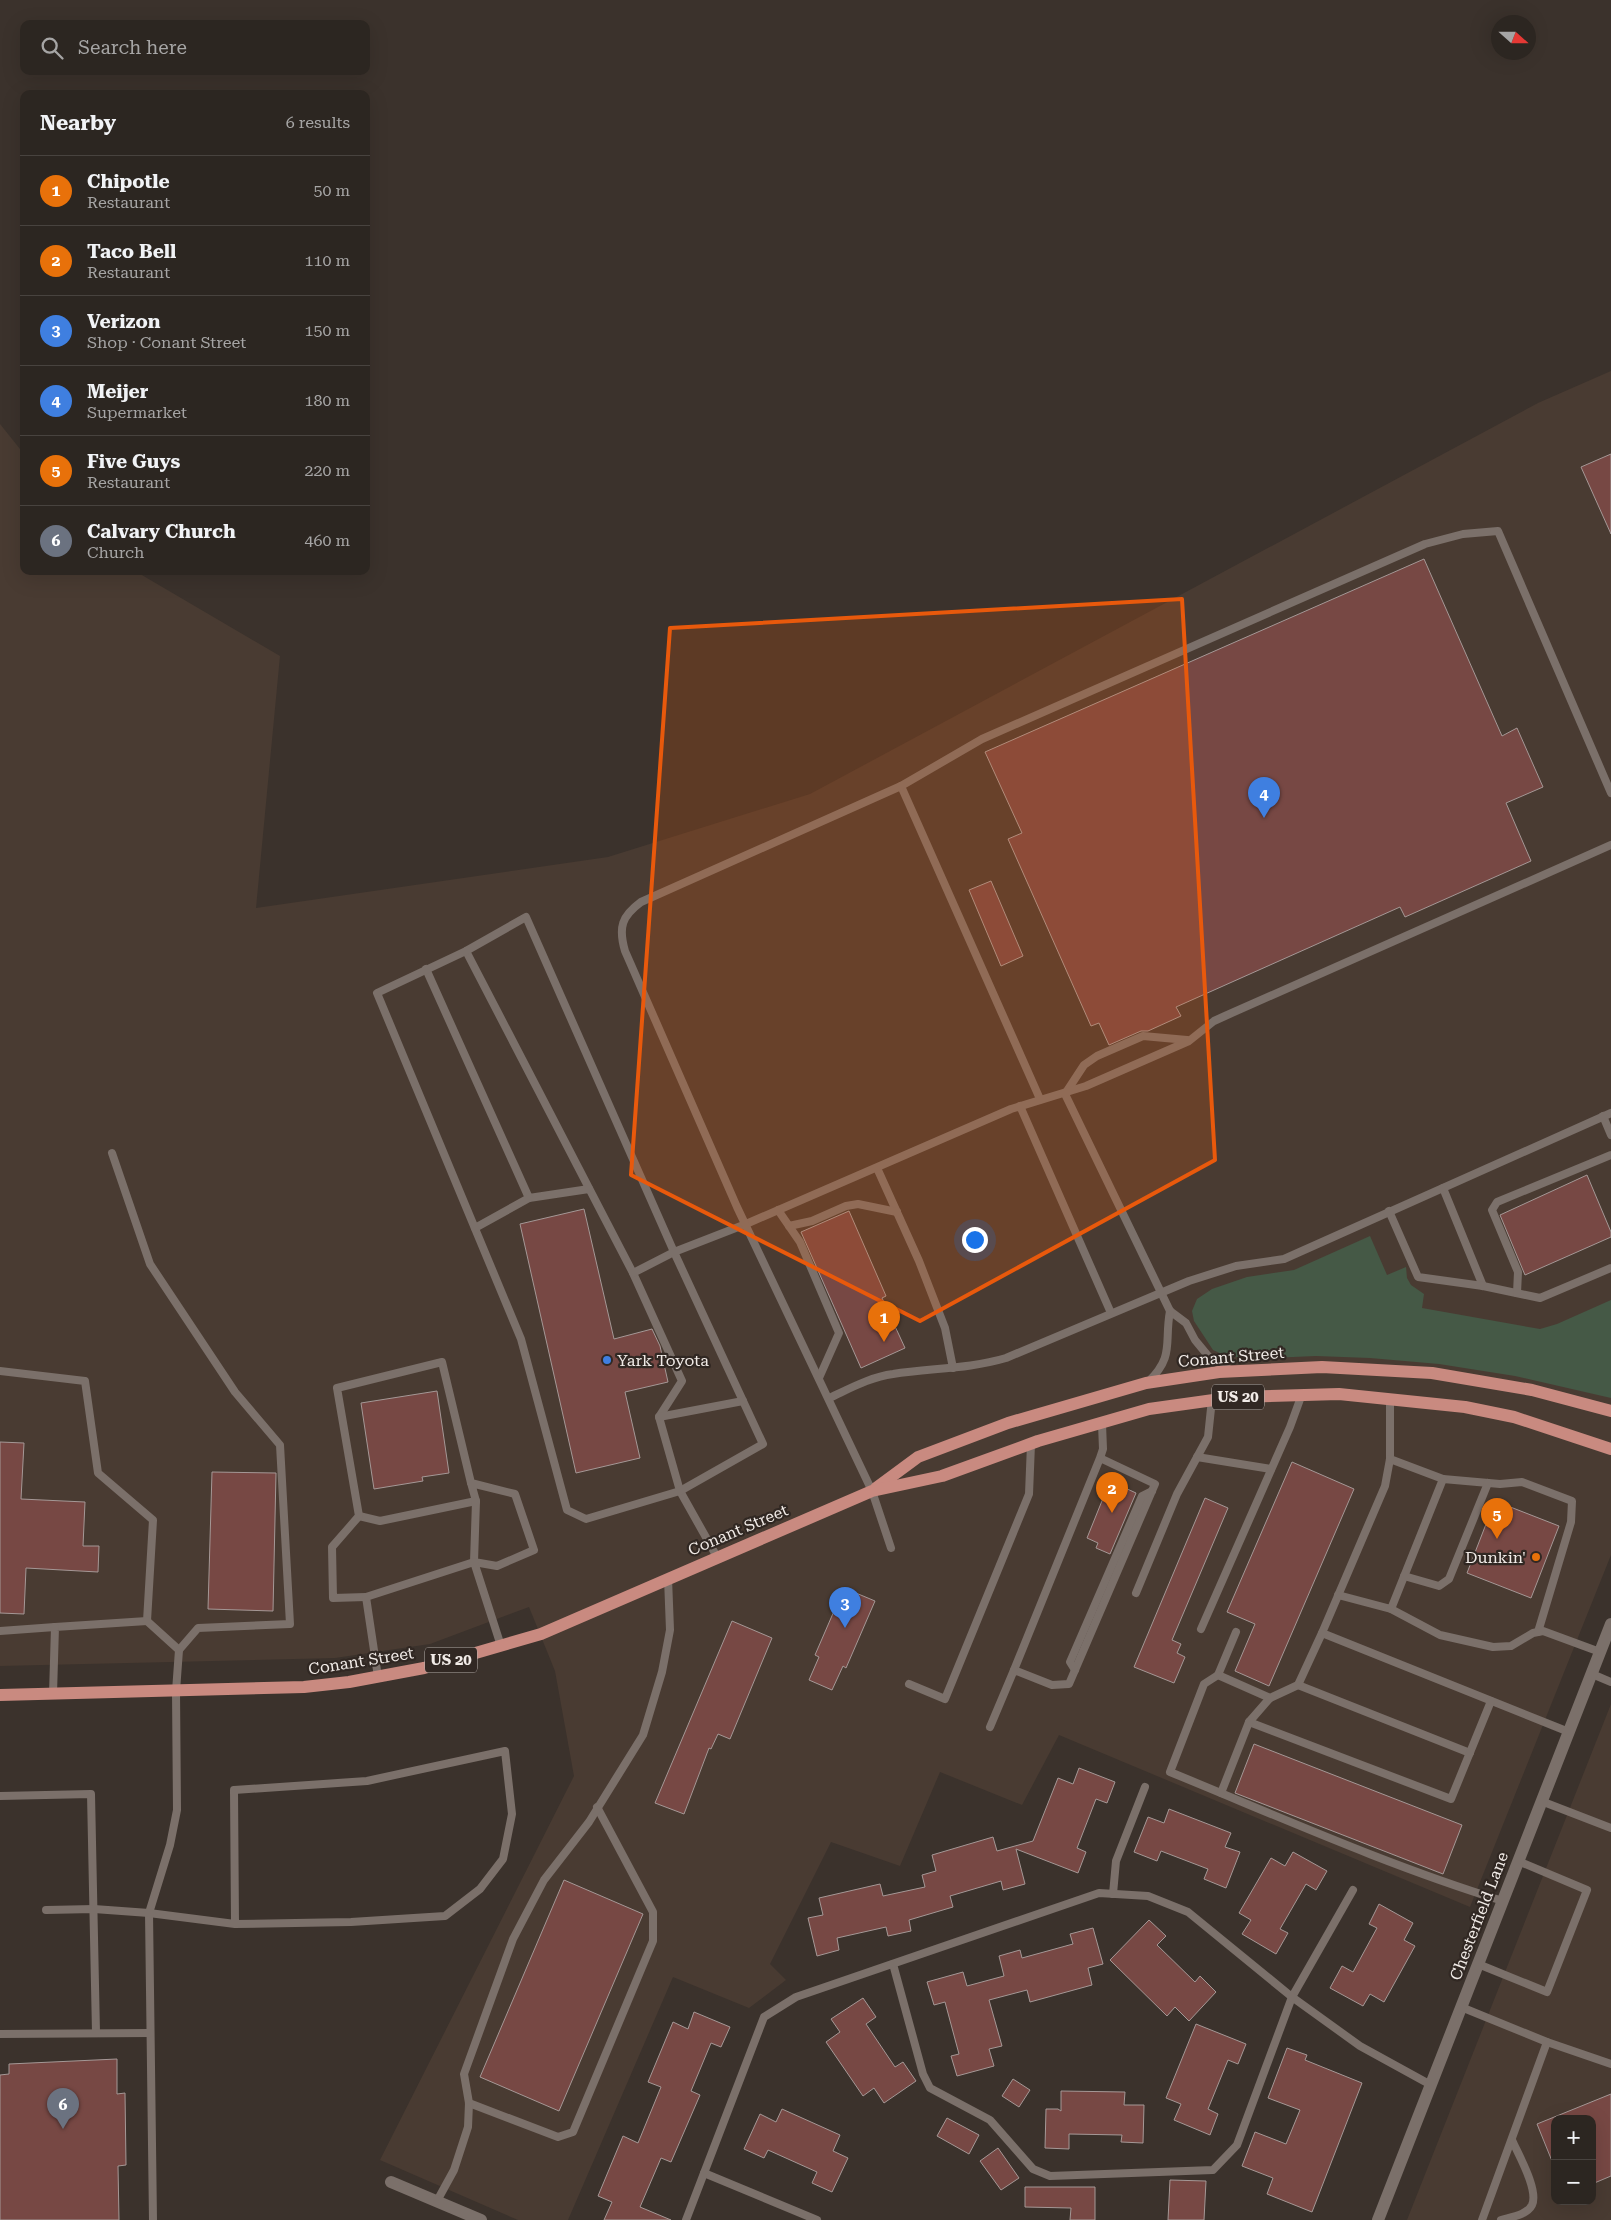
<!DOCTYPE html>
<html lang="en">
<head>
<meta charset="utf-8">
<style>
	:root { --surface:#2c2621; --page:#342e2a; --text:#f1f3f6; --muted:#a6a5a5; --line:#48433f; --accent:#db2777 }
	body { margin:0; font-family:"Roboto Serif",serif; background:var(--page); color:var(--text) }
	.controls { position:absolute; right:15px; bottom:15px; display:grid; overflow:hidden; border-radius:10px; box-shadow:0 5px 20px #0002 }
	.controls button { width:45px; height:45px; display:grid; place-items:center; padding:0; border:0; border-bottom:1px solid var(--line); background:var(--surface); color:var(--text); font:25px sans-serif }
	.compass { position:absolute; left:1491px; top:15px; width:45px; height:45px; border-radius:50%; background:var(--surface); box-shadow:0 5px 20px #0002; rotate:111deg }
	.you { position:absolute; left:974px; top:1239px; width:18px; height:18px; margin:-12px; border:4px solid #fff; border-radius:50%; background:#1a73e8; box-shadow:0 0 0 8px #1a73e833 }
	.badge { display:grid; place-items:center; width:32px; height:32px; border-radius:50%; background:var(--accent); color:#fff; font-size:16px; font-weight:700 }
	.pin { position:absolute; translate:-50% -41px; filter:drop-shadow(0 1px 2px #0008) }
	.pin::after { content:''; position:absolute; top:26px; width:18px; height:15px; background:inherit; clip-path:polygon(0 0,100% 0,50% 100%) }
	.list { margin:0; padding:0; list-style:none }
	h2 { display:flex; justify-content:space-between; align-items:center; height:65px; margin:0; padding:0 20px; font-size:21px }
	h2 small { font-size:16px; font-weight:400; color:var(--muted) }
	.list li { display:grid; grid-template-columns:32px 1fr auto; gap:15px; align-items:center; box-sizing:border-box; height:70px; padding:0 20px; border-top:1px solid var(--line) }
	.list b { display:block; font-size:19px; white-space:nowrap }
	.list p { margin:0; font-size:16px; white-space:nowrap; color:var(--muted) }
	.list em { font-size:16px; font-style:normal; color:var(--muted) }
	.icon { flex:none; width:28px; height:28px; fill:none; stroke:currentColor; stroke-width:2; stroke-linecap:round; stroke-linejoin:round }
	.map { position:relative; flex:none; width:1611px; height:2220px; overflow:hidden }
	.search { position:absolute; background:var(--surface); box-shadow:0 5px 20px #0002; left:20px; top:20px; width:350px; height:55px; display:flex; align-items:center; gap:12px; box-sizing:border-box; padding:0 18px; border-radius:10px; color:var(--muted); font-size:19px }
	.panel { position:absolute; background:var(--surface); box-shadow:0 5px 20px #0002; left:20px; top:90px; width:350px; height:485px; border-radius:10px }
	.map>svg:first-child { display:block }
</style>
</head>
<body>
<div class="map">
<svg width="1611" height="2220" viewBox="0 0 1611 2220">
	<rect width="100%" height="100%" fill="#3b322c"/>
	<g fill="#493b32" fill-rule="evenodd">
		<polygon points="1611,371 1611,1555 1470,1907 1059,1735 1022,1805 940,1772 900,1866 831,1842 770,1964 786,1980 749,2008 673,1977 568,2220 518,2220 380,2160 574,1776 555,1671 529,1607 430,1644 335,1658 0,1666 0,424 24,454 24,571 135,571 280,656 256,908 608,857 810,794 1538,403"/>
		<path d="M1611,1704v516h-204zM1555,2119h37v82h-37z"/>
	</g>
	<polygon fill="#455946" points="1370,1236 1387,1275 1406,1267 1407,1278 1411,1285 1424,1294 1422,1308 1540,1329 1557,1324 1611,1300 1611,1398 1515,1376 1439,1364 1370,1358 1316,1356 1251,1359 1226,1356 1213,1350 1194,1321 1192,1311 1197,1299 1212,1289 1247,1277 1294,1270"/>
	<g fill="#774844" stroke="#a59896">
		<polygon points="1611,454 1611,534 1581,467"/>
		<polygon points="1424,559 1502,736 1517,728 1543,787 1506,803 1531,861 1405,917 1400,907 1176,1007 1181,1016 1148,1031 1141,1031 1109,1045 1099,1023 1091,1026 1008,839 1022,833 985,752"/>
		<polygon points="991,881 1023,956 1001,966 969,890"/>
		<polygon points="1587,1175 1611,1232 1611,1237 1525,1275 1500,1215"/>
		<polygon points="584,1209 614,1339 652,1329 660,1346 668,1382 625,1392 640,1458 576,1473 520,1224"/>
		<polygon points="849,1211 886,1296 882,1298 905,1348 861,1368 801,1232"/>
		<polygon points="437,1391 449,1473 422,1477 423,1481 374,1489 361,1403"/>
		<polygon points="0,1442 24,1443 21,1499 85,1502 83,1546 99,1546 98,1572 26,1568 24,1614 0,1613"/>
		<polygon points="1292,1462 1354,1489 1269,1686 1235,1671 1255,1624 1227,1612"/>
		<polygon points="212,1472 276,1473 273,1611 208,1609"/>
		<polygon points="1110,1481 1136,1493 1110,1554 1096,1548 1098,1543 1087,1538"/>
		<polygon points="1205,1498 1228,1508 1172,1640 1181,1644 1177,1653 1185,1657 1174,1683 1134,1667"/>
		<polygon points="1495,1501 1559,1526 1531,1598 1467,1573"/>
		<polygon points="844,1588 875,1601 846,1668 843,1666 832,1690 809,1680 819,1657 815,1655"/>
		<polygon points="732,1621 772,1638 730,1739 718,1734 711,1749 709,1748 684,1814 655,1803"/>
		<polygon points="1254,1744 1462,1825 1443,1874 1235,1793"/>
		<polygon points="1079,1768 1115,1782 1107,1803 1096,1799 1077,1848 1086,1852 1078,1873 1016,1849 1025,1884 1003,1890 1001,1881 950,1896 953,1907 909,1920 911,1931 888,1936 886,1927 837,1938 839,1950 817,1956 808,1918 823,1915 819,1898 880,1884 883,1896 925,1887 922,1875 936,1871 932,1855 993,1837 997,1851 1033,1841 1058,1778 1073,1784"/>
		<polygon points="1169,1809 1231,1833 1225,1847 1240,1852 1226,1888 1204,1879 1208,1869 1161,1851 1157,1861 1134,1852 1148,1817 1164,1823"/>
		<polygon points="1293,1852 1327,1871 1316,1890 1306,1884 1280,1929 1288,1933 1276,1954 1242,1934 1251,1920 1239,1913 1271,1858 1285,1866"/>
		<polygon points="564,1880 643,1914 559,2111 480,2077"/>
		<polygon points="1379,1904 1413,1923 1404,1940 1415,1946 1384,2002 1370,1994 1363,2006 1330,1988 1342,1966 1353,1972 1377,1928 1369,1924"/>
		<polygon points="1149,1920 1166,1936 1157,1945 1195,1982 1200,1976 1216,1992 1189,2021 1175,2007 1167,2016 1110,1960"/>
		<polygon points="1093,1928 1103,1964 1088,1968 1092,1985 1030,2002 1027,1990 989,2000 1002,2046 989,2049 994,2066 957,2076 951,2056 959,2054 945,2002 934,2005 927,1982 963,1972 967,1986 1004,1976 999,1956 1020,1950 1022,1958 1073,1944 1070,1934"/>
		<polygon points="863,1998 876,2017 866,2024 895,2067 903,2062 916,2081 884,2103 874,2088 863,2096 826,2042 840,2032 831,2019"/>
		<polygon points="694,2012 730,2027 721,2047 711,2043 691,2091 700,2095 671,2162 661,2158 640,2207 671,2220 604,2220 612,2202 598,2196 623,2136 638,2143 661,2087 648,2082 673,2022 688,2029"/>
		<polygon points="1196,2024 1246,2044 1238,2064 1228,2060 1208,2109 1218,2114 1210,2135 1174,2120 1181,2104 1166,2098"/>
		<polygon points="1287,2048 1307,2055 1305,2060 1362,2083 1312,2212 1267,2194 1273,2178 1242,2166 1255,2132 1286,2144 1300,2110 1268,2098"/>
		<polygon points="117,2059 117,2094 125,2093 126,2165 118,2166 119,2220 0,2220 0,2075 9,2074 9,2064"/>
		<polygon points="1013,2079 1030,2090 1019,2107 1002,2096"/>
		<polygon points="1061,2091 1125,2092 1124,2105 1144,2105 1143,2143 1121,2142 1122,2135 1069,2134 1069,2149 1045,2148 1046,2109 1058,2109 1061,2111"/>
		<polygon points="1611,2094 1611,2176 1592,2184 1592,2119 1555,2119 1554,2166 1537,2124"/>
		<polygon points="782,2109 840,2135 833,2151 848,2158 832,2192 812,2183 817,2172 768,2150 764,2158 744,2149 760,2114 776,2122"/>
		<polygon points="947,2118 979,2135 969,2154 937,2136"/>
		<polygon points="998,2148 1019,2178 1001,2190 980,2161"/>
		<polygon points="1170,2180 1206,2181 1204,2220 1168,2220"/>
		<polygon points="1025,2187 1095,2187 1095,2220 1070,2220 1071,2208 1025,2207"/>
	</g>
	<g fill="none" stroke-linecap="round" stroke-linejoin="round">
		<g stroke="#7b706a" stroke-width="8">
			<polyline points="901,786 1040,1099"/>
			<polyline points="466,951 633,1273 682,1381 659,1417 680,1491 717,1557"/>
			<polyline points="426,969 529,1198 589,1189"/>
			<polyline points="1187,1040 1143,1036 1097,1056 1084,1065 1065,1094 1170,1311 1186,1323 1195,1340 1209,1357 1230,1370"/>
			<polyline points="1020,1106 1111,1313"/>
			<polyline points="1603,1116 1611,1135"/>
			<polyline points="112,1153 150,1264 235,1392 280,1445 290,1624 198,1628 179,1650"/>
			<polyline points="877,1168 919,1261 945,1328 953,1368"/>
			<polyline points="1443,1188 1483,1286"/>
			<polyline points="778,1210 800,1242 839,1333 819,1378"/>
			<polyline points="1389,1211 1418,1277 1483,1286 1540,1298 1611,1268"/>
			<polyline points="789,1226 812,1221 846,1206 858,1204 897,1212"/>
			<polyline points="475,1228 529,1198"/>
			<polyline points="633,1273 674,1252 763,1444 680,1491 586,1519 567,1510 521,1339 377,993 466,951 526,917 674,1252 746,1224 1011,1109 1086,1086 1189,1041 1214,1021 1225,1016 1611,845"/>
			<polyline points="1517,1293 1518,1272 1492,1210 1497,1202 1611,1155"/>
			<polyline points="0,1371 85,1381 98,1473 153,1520 147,1621 55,1627 53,1694"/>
			<path d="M1148,1382c27,-26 16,-39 22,-71"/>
			<path d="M829,1398c20,-9 41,-21 64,-24 38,-6 76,-5 113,-16l183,-77 47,-15 48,-7 327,-146"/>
			<polyline points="1390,1398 1390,1459 1385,1486 1322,1633 1569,1732"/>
			<polyline points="659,1417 743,1401"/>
			<polyline points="1197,1457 1271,1469"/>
			<polyline points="1100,1458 1155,1484 1069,1684 1052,1685 1014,1670 1100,1458 1103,1449 1102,1424"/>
			<polyline points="1443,1479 1500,1484 1522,1482 1572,1501 1571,1522 1538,1632"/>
			<polyline points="359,1516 380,1521 476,1501"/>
			<path d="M891,1548l-19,-57 -135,-284 -112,-256c-7,-24 -3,-35 16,-49l260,-116 81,-47 443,-195 38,-10 35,-3 113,262"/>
			<polyline points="1404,1576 1439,1586 1449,1579 1488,1483"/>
			<polyline points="1136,1593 1177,1494 1208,1437 1212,1399"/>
			<polyline points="1338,1595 1391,1609 1443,1479 1390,1459"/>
			<polyline points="366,1597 333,1598 332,1547 359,1516 337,1388 442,1362 471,1483 476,1501 474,1562 497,1566 534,1550 515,1494 471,1483"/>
			<polyline points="1391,1609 1440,1635 1493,1647 1511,1646 1533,1633 1543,1631 1600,1652"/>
			<polyline points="147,1621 179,1650 176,1691 177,1810 170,1845 149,1913 153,2220"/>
			<polyline points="1201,1629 1290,1427 1302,1394"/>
			<polyline points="0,1631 55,1627"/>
			<polyline points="1236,1632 1218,1675 1270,1698"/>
			<polyline points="1075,1670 1070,1662 1142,1496 1152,1491"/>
			<polyline points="1592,1674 1611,1682"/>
			<path d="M1218,1675l-14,9 -34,88c110,45 219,94 333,129"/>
			<polyline points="378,1677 366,1597 474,1562 501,1646"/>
			<polyline points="909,1684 945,1699 1029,1494 1031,1444"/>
			<polyline points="1298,1685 1470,1753"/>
			<polyline points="1249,1722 1451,1799 1491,1701"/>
			<polyline points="990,1727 1014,1670"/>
			<polyline points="1221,1793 1249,1722 1270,1698 1298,1685 1322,1633"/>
			<polyline points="0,1796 91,1794 96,2033"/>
			<polyline points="1541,1801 1611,1828"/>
			<polyline points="1113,1894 1116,1861 1145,1787"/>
			<polyline points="46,1910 94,1909 149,1913 235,1924 351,1922 445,1916 480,1889 503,1859 512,1814 505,1751 367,1781 234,1790 235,1924"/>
			<polyline points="893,1964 923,2074 930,2088 990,2120 1033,2169 1050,2176 1213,2170 1237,2145 1292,1997 1353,1890"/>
			<polyline points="1478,1964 1547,1992 1587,1890 1518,1861"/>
			<polyline points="1461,2007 1547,2042 1611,2064"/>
			<polyline points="0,2034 150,2033"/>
			<polyline points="469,2103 558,2137 573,2132 653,1941 653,1912 597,1807"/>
			<polyline points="704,2173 817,2220"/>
			<polyline points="437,2201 454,2170 468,2127 469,2103 464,2074 513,1939 544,1880 589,1822 643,1735 662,1672 670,1630 668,1578"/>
			<polyline points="686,2220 764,2017 796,1997 1099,1893 1148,1896 1188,1912 1292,1997 1360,2046 1431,2085"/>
			<polyline points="1482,2220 1547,2042"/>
			<path d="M1501,2220c10,-3 26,-5 31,-15 7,-15 -14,-51 -20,-65"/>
		</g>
		<polyline stroke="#7b706a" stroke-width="12" points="391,2182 481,2220"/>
		<polyline stroke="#7b706a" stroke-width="12" points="1378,2220 1611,1624"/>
		<g stroke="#c98a80" stroke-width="12">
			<polyline points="876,1488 918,1457 1008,1423 1146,1383 1219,1372 1322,1367 1432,1373 1532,1390 1611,1411"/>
			<polyline points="0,1695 304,1687 349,1682 424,1668 541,1634 872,1491 942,1476 1038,1441 1149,1409 1235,1397 1339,1394 1465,1407 1514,1417 1611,1449"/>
		</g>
	</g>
	<path fill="#e8590c" fill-opacity="0.2" stroke="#e8590c" stroke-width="4" stroke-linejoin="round" d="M1182,599l33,561 -295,161 -289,-146 39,-547z"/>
	<circle fill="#3f7fe0" stroke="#312823" stroke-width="2" cx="607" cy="1360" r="5"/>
	<circle fill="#e8710a" stroke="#312823" stroke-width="2" cx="1536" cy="1557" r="5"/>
	<g text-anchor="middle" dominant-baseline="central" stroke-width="4.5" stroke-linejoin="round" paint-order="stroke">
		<g fill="#312823" stroke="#b7b0ac" stroke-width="1">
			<rect x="1212" y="1384.5" width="52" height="25" rx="4"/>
			<rect x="425" y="1647.5" width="52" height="25" rx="4"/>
		</g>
		<g font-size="15" font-weight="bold" fill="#f1ebe7">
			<text x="1238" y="1397">US 20</text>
			<text x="451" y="1660">US 20</text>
		</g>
		<g font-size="16" fill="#f1ebe7" stroke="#312823">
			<text transform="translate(1231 1357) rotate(-5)">Conant Street</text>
			<text transform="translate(738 1530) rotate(-23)">Conant Street</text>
			<text transform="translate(361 1661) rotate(-9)">Conant Street</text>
			<text transform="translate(1479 1916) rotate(-69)">Chesterfield Lane</text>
		</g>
		<g font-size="16" fill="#f1ebe7" stroke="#312823" text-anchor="start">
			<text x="617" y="1360">Yark Toyota</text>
			<text x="1526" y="1557" text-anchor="end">Dunkin'</text>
		</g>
	</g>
</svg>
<div class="controls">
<button>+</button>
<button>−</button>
</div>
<svg class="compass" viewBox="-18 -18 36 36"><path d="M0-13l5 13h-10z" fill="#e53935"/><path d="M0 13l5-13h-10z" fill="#a6a5a5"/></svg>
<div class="you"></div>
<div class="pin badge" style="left:884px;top:1342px;background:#e8710a">1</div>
<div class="pin badge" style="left:1112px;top:1513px;background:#e8710a">2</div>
<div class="pin badge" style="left:845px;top:1628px;background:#3f7fe0">3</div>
<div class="pin badge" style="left:1264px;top:818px;background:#3f7fe0">4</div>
<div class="pin badge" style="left:1497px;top:1539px;background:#e8710a">5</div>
<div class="pin badge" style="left:63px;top:2129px;background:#6b7280">6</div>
<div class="search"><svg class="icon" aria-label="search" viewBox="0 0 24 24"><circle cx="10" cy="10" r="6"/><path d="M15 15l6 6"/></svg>Search here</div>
<section class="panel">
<h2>Nearby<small>6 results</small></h2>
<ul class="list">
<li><span class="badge" style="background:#e8710a">1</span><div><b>Chipotle</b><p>Restaurant</p></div><em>50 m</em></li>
<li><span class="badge" style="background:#e8710a">2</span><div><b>Taco Bell</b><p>Restaurant</p></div><em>110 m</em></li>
<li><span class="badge" style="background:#3f7fe0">3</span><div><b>Verizon</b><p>Shop · Conant Street</p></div><em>150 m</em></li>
<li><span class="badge" style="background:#3f7fe0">4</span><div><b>Meijer</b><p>Supermarket</p></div><em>180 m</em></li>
<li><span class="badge" style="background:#e8710a">5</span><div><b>Five Guys</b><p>Restaurant</p></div><em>220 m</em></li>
<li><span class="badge" style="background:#6b7280">6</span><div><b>Calvary Church</b><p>Church</p></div><em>460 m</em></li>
</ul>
</section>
</div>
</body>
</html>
